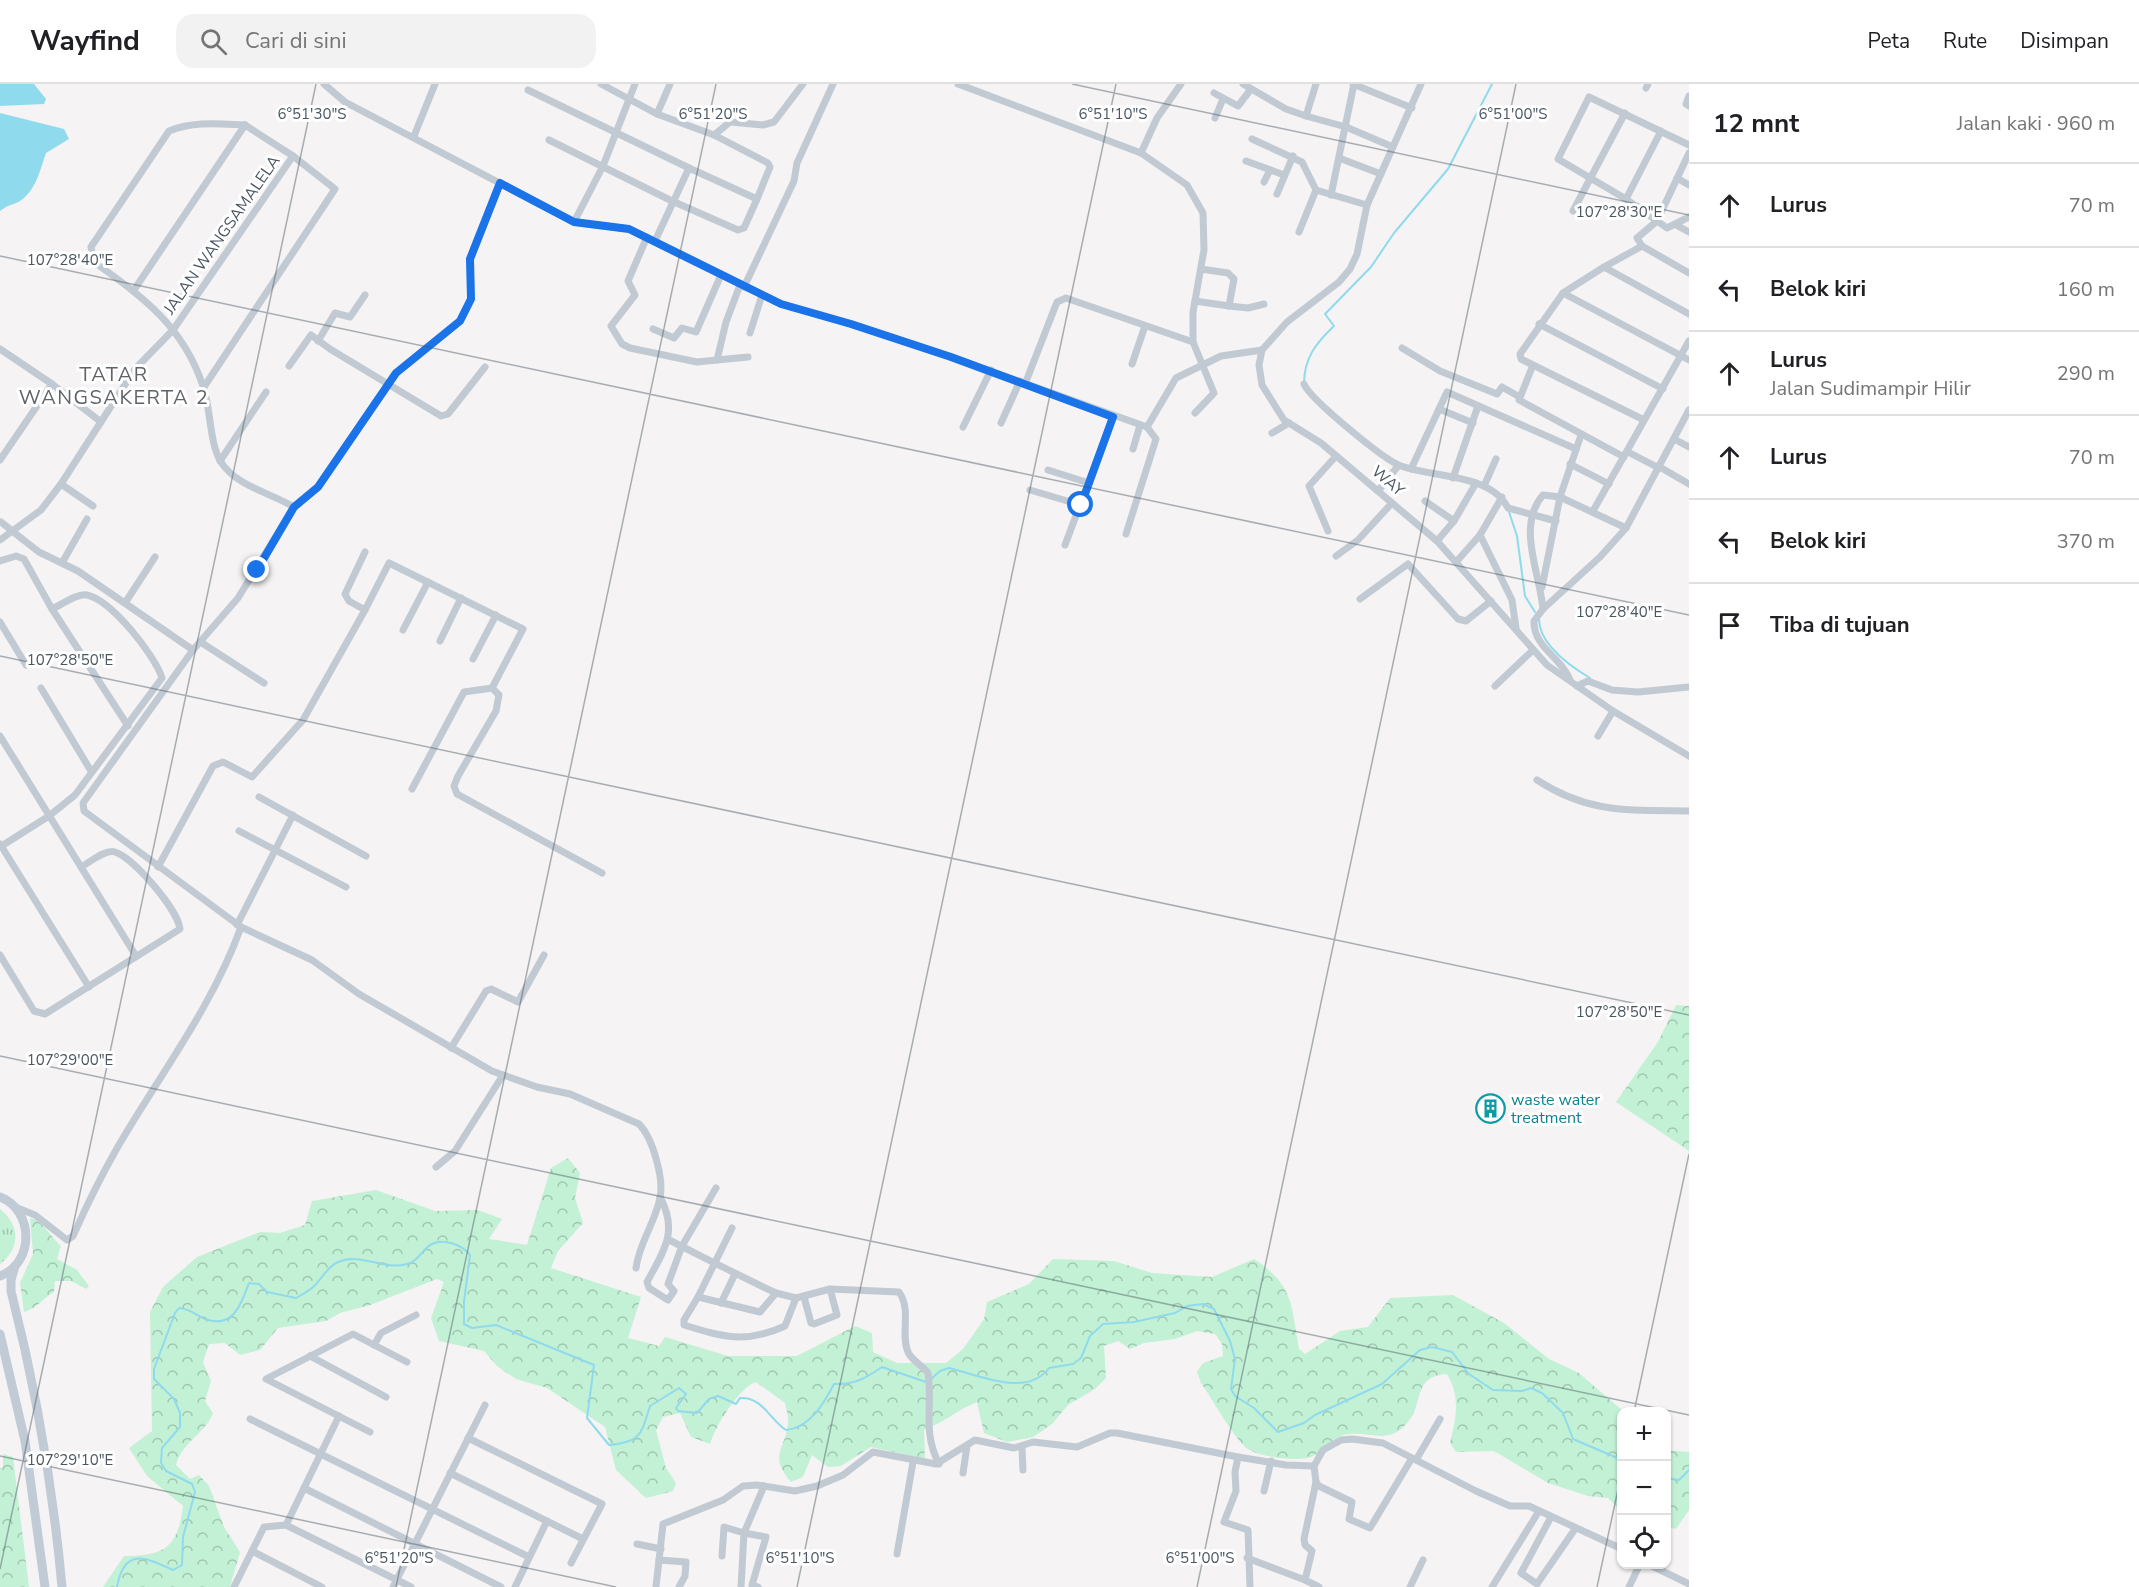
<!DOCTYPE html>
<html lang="id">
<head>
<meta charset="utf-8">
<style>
	:root { --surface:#fff; --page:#f2f2f2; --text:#202124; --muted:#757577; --line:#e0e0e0 }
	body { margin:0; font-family:"Nunito Sans",sans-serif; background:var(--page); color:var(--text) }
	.controls { position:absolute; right:18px; bottom:18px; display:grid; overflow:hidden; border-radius:12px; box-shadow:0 2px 4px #0004 }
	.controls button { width:54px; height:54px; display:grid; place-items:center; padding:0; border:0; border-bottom:2px solid var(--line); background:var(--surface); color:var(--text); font:30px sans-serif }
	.stop { position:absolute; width:18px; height:18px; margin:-14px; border:4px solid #1a73e8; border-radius:50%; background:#fff }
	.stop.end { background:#1a73e8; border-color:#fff; box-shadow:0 2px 6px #0008 }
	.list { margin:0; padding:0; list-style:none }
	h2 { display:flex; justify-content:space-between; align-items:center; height:78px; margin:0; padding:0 24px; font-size:26px }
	h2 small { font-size:20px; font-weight:400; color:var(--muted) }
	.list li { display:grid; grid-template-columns:39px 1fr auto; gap:18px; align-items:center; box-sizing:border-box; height:84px; padding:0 24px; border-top:2px solid var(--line) }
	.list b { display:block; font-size:22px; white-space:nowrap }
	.list p { margin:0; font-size:20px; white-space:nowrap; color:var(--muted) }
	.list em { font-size:20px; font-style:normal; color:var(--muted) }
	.icon { flex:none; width:33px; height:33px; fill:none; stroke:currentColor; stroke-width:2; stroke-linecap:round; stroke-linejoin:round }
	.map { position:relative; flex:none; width:1689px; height:1503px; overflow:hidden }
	header { display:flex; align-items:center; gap:36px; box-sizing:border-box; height:84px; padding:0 30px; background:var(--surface); border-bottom:2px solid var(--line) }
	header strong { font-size:28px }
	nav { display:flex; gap:33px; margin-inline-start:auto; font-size:21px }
	.search { width:420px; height:54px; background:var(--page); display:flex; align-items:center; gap:15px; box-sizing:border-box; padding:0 21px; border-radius:18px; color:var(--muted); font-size:22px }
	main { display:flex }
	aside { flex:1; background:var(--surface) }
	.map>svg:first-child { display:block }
</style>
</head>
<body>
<header>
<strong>Wayfind</strong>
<div class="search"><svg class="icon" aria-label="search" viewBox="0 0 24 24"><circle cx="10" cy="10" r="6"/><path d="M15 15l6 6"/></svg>Cari di sini</div>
<nav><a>Peta</a><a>Rute</a><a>Disimpan</a></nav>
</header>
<main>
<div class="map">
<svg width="1689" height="1503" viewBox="0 0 1689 1503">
	<defs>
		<pattern id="grass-tufts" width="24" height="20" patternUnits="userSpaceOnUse" patternTransform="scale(1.5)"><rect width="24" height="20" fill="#c3f1d5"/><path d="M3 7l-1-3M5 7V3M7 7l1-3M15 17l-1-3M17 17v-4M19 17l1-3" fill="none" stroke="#a0c6b0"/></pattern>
		<pattern id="forest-crowns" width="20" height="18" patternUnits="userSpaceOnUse" patternTransform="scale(1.5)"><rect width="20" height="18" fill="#c3f1d5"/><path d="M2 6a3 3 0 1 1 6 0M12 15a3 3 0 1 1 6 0" fill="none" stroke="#a0c6b0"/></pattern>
	</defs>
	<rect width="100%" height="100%" fill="#f5f3f3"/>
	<path fill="url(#grass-tufts)" d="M0,1125c20,16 21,39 0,55z"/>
	<g fill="url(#forest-crowns)">
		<polygon points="1676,921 1689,922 1689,1067 1616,1018 1658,958"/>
		<path d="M568,1074l12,15 -5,25 8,25 -25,28 -7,17 90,29 -13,41 31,8 6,-9 63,19h69l58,-30 17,7 1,19 24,11h49l17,-14 21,-30 3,-17 42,-18 24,-25 61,2 38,12 60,4 42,-18c40,27 37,45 45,90l6,5 35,-23 28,-4 22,-29 63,-3 51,28 45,36 30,14 44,38 -2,110 -2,-12 -11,-11 -20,-2 -40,-13 -54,-32 -38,1 -6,-9c6,-26 11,-45 -3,-69 -35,2 -23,30 -39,48 -19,23 -35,10 -59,12 -18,2 -25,18 -38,23 -13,5 -56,0 -66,-10 -17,-18 -30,-44 -44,-64l-4,-11 6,-9 20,-7 -1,-12 -7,-10 -18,-3 -22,8 -31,4 -14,6 -12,-8 -14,5 2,32 -11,11 -27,16 -16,19 -19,13 -26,5 -23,-9 -7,-31c-20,8 -34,21 -53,28l1,29 -54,-12 -30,19 -13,1 -16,-12 -9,22 -12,5c-23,-28 -6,-30 -3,-59 1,-7 -2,-14 -3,-20l-29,-21c-16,4 -42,46 -46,62l-19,-7 -11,-24 -17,4 -7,13 10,38 10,15 -3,8 -27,7 -30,-28 -11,-43 -58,-39 -31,-9 -19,-13 -13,-15 -45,-10 -8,-23 13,-36 -7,-3 -67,26 -30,8 -14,8 -48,7 -18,22 -20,5 -15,-12 -16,1 -6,18 8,19 -6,20 8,12c-8,21 -31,29 -37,52l14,14 9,-4 10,11 15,41 16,25 -10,35h-127l21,-31c41,0 54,-9 59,-50l-36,-30 -18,-28 23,-17 -2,-119 13,-25 34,-30 63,-25 20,1 25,-8 7,-24 64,-11 59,21 43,-1 24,9 -13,20 38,6 24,-77z"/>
		<path d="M30,1134c11,1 22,20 31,28l-4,13 20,11 12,16 -3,3 -15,-8h-16l-1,11c-11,6 -18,17 -30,20l-4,-29 13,-29z"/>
		<polygon points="1666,1366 1689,1368 1689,1426 1676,1445 1667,1443"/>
		<polygon points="3,1370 13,1373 29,1503 0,1503 0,1384 3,1383"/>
	</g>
	<g fill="#90daee">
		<polygon points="0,0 34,0 46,15 44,20 0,22"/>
		<path d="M0,29l64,16 5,10 -23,14c-5,14 -9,33 -21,44 -6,7 -17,7 -25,14z"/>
	</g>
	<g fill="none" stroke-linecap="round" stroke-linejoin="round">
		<g stroke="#90daee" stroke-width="2">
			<path d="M1304,300c0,-26 12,-41 30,-58l-9,-12 46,-47 23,-34 54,-64 44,-85"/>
			<polyline points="1509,428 1517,452 1525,512 1535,528"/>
			<path d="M1539,535c0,25 31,47 51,59"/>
			<path d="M931,1295l9,-8 9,-3c30,7 78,30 100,0l24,-4 8,-6 9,-22 13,-12 31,-2 41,-9 12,-7 16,-2 11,5 16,32 5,18 -4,30 4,7 19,12 24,24 26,-9 11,-8 67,-31 38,-34 12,-3 20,5 17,22 24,16 29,1 9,-3 11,5 21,20 10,26 49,21"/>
			<polyline points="1666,1394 1679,1396 1689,1386"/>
			<path d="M117,1503c7,-40 28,-30 56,-17l9,-5 1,-28 12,-45 -3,-8 -26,-13 -5,-8 1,-15 18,-21v-14l-6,-14 -20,-20v-10l21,-56 4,-5c12,1 16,7 26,11 28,10 36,-14 44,-36l10,1 8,8 29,6c5,-3 11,-6 16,-10 10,-8 13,-20 26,-26 23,-10 46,9 69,2 11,-2 16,-16 25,-20 13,-6 30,1 38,11l-6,47v22l8,4 24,-3 98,40 -7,53 22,27c32,-3 32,-10 41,-39l29,-18 7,6 -10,14 2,3 19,2 12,-14 9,-3 18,8 4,-6c22,-2 30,22 46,32 24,-2 38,-27 48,-46 20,1 32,-6 48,-17l44,15"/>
		</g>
		<g stroke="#c1cad2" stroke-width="7">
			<polyline points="324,0 345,18 574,138 629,145 781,220 851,240 951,273 1147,343 1176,294 1221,272 1262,266 1287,238 1339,198 1350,185 1357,170 1367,121 1421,0"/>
			<polyline points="601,0 657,30 714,51 768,79 770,83 757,115 689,84"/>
			<polyline points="958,0 1141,69 1187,101 1203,129 1204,166 1193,228 1193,258"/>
			<polyline points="1243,0 1286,25 1306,32 1316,0"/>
			<polyline points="1353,0 1412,24"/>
			<polyline points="1646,4 1648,0"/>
			<polyline points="528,6 689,84 655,157"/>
			<polyline points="1214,9 1238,22 1251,5"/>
			<polyline points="1689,12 1686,20 1689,22"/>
			<polyline points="657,30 670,0"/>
			<polyline points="1306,32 1346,43 1393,63"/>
			<polyline points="1215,34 1223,15"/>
			<path d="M245,41c-26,-1 -51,-4 -76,6l-78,116 3,15c49,35 89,64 109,124 8,22 6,57 18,76 15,24 50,31 73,45"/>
			<polyline points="714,51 730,38 763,41 774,38 803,0"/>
			<polyline points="414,52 435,0"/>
			<polyline points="1252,55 1302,78 1316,106 1367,121"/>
			<polyline points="549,56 672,117 738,146 744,144 757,115"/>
			<polyline points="1689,61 1589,13 1558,75 1626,115 1667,144 1689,133"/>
			<polyline points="1141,69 1157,34 1181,0"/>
			<polyline points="1689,69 1657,137 1637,154 1642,162 1689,189"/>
			<polyline points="1339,74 1381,90"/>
			<polyline points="1246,77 1284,91"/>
			<polyline points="1677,94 1689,101"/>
			<polyline points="1264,98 1270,86"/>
			<polyline points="1277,110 1293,72"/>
			<polyline points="1331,111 1354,0"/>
			<polyline points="1626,115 1661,47"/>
			<polyline points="1573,127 1625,29"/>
			<polyline points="574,138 603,82 635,0"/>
			<polyline points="1676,141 1689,148"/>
			<polyline points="1299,148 1316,106"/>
			<polyline points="647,153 628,197 635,211 611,242 622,260 630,264 697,278 717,276 726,238 740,201"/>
			<polyline points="1604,183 1642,162"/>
			<polyline points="744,203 794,97 797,79 833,0"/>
			<polyline points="134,206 245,41"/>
			<polyline points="1563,209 1604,183 1689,230"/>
			<polyline points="1195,217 1229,222 1234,195 1228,189 1201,185"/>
			<polyline points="1229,222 1248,224 1264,220"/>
			<polyline points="1539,240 1663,305"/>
			<polyline points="653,245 674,254 682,244 696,248 721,191"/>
			<polyline points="750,249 762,211"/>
			<polyline points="318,257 335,229 350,233 365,211"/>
			<polyline points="1402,264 1440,287 1497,310 1502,303 1518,312"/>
			<polyline points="0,265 52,300 101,338"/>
			<polyline points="1262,266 1259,281 1262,301 1284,336 1321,359 1437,457 1547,581 1613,627 1689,672"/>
			<polyline points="717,276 748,273"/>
			<polyline points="1132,280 1145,242"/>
			<polyline points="1533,281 1519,316 1624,373"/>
			<polyline points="289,282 311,251 330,265 441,332 448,330 485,283"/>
			<polyline points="1025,300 1057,218 1066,214 1193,258 1214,309 1195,329"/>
			<path d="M1304,300c6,15 80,76 97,82 33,12 89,7 107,42l48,13"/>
			<polyline points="204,303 335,105 293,72 245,41"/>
			<polyline points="1439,325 1473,339"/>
			<polyline points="1644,336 1521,275 1520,270 1563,209 1689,276"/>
			<polyline points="1001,339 1020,297"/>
			<polyline points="963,343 991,286"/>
			<polyline points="1272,349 1289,339"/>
			<polyline points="1674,355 1689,363"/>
			<polyline points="1133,365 1140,341"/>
			<polyline points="1628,368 1657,383"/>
			<polyline points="0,376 52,300"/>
			<polyline points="220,377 266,308"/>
			<polyline points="1570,380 1609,400"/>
			<polyline points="1658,382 1689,400"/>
			<polyline points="1411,385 1447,308 1576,365"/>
			<polyline points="1048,386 1089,399"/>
			<polyline points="1453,394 1478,322"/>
			<polyline points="61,400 93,422"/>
			<polyline points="1484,402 1496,375"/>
			<polyline points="1030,406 1081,421"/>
			<polyline points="1378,407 1398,382"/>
			<polyline points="1425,417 1454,437"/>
			<polyline points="1593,427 1689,257"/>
			<polyline points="1328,447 1309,402 1336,372"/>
			<polyline points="1126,450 1156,355 1147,343"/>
			<polyline points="1480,451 1512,516 1516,544"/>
			<polyline points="21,454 39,468 78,487 193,566"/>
			<polyline points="0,456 41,426 61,400 135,285 173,246 293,72"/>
			<polyline points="1437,457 1454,437 1476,399"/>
			<polyline points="1065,461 1113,333"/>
			<polyline points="1336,472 1358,456 1392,419"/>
			<polyline points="0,477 16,472 24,475 52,525 128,642"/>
			<polyline points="1457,477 1480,451 1502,413"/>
			<polyline points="62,479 87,435"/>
			<polyline points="1542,503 1560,413 1581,351"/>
			<polyline points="1360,515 1408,480 1458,535 1466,537 1491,517"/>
			<polyline points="125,519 155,473"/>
			<path d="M1543,525c-3,-36 -27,-83 0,-114l17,2 66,31"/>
			<polyline points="365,526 389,479 523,545 492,604 464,608 412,705"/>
			<polyline points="0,538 26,581"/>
			<polyline points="403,546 428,498"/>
			<polyline points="440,557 461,514"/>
			<polyline points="202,559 264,599"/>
			<polyline points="473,575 496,531"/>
			<path d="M1570,596c-8,-22 -37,-33 -36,-59l9,-12 57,-52 26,-29 63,-118"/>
			<polyline points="1495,602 1533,566"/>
			<polyline points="1577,602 1588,597 1612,606 1638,608 1689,603"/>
			<polyline points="41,604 91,687"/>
			<polyline points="492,604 499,611 496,627 458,692 454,702 457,710 602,789"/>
			<polyline points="0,652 136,872"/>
			<polyline points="1598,652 1613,627"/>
			<path d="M1537,696c52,34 92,30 152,31"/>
			<polyline points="259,713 366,772"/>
			<polyline points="239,747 346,803"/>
			<polyline points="0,760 89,903"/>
			<path d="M0,763l49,-31 26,-21 87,-117c-7,-23 -51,-78 -75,-83 -10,-2 -26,10 -35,14"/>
			<polyline points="158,783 213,682 223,678 252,693 303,636 365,526 349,517 345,510 365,468"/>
			<polyline points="237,841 293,731"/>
			<path d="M241,843l71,33 47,34 133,77 45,16 33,7 69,30c14,14 25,55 21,74 -5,25 -21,45 -24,70"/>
			<path d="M0,871l34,56 11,3 135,-85c-2,-19 -46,-71 -65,-77 -10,-3 -26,11 -34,15"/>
			<polyline points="451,964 486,907 491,905 518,918 544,871"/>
			<polyline points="436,1083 455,1067 503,991"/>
			<path d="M660,1113c19,35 3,55 -13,85l2,6 19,12 6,-9 -6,-7 14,-38 34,-58"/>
			<path d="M15,1123l20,8 32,25 6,-4c13,-29 27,-58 43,-86 42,-73 96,-142 125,-223l-157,-116 -1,-8 110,-153 45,-52 56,-91 24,-20 78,-114 64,-52 11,-22 -1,-40 30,-76"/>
			<path d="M669,1156c36,18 71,36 107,53l-16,19 -62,-15 34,-69"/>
			<path d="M776,1209l20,5 34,-9 69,3c13,18 1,42 9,60 4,9 14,13 20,21 5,34 -6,58 11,91"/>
			<path d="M698,1213l-14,23v5c39,12 62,19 101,1l11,-28"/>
			<polyline points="804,1213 811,1239 814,1240 837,1231 830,1205"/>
			<polyline points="721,1219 735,1190"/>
			<polyline points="374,1261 381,1249 416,1231"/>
			<polyline points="310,1272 386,1313"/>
			<polyline points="250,1335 529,1473"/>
			<polyline points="370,1348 266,1295 353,1250 407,1278"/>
			<polyline points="468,1354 602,1420 571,1479"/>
			<polyline points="1022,1364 1023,1386"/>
			<polyline points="1238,1373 1235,1388 1236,1407 1224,1438 1248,1446 1250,1503"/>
			<polyline points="1416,1376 1440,1335"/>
			<polyline points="1314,1382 1316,1398 1319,1402 1352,1418 1349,1435 1370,1444 1412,1374"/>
			<polyline points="450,1389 583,1455"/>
			<polyline points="963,1389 967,1362"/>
			<polyline points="1316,1398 1304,1455 1305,1461 1312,1467 1305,1496 1319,1503"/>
			<polyline points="304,1404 501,1503"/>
			<polyline points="1264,1407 1271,1377"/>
			<polyline points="1551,1433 1521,1489 1537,1500 1575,1445"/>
			<polyline points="286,1441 411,1503"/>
			<polyline points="637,1460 661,1465"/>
			<polyline points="252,1467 322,1503"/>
			<polyline points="897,1470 913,1378"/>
			<polyline points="722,1472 724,1443 744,1449 764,1402"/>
			<polyline points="1247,1474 1305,1496"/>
			<polyline points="659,1476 686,1478 685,1492 679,1503"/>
			<polyline points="1648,1480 1689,1500"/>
			<polyline points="234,1503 264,1443 286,1441 339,1332"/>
			<polyline points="393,1503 485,1321"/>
			<polyline points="515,1503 547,1437"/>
			<polyline points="656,1503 663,1440 723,1416 743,1402 757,1401 795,1407 817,1402 843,1391 873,1368 936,1380 975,1356 1014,1364 1033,1358 1077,1363 1110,1349 1117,1349 1238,1373 1286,1381 1314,1382 1323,1366 1341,1356 1352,1355 1383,1359 1476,1407 1510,1422 1529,1422 1622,1465"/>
			<polyline points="741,1503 744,1449 766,1453 752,1501 758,1503"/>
			<polyline points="1410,1503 1423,1476"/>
			<polyline points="1492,1503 1539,1427"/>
			<polyline points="1629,1503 1640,1480"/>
		</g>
		<g stroke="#c1cbd6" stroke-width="9">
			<path d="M0,1113c34,13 35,66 0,79"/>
			<path d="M15,1182l-4,14v11c25,98 42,196 51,296"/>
			<polyline points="0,1250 25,1357 45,1503"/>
		</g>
		<polyline stroke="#c1cad2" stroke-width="7" points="1,438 21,454"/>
	</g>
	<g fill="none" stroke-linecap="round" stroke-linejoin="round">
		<polyline stroke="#1a73e8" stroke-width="8" points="257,486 294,423 318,403 396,289 460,237 471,215 470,175 500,99 574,138 629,145 781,220 851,240 951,273 1113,333 1081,421"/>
	</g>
	<path fill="none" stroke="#4a5661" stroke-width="1.5" stroke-opacity="0.45" d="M1072,0l617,131M0,172l1689,359M0,572l1689,359M0,972l1689,359M1634,1328l55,-258M0,1372l616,131M0,1485l316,-1485M396,1503l320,-1503M797,1503l319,-1503M1197,1503l319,-1503M1597,1503l25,-116"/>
	<defs>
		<symbol id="building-ring" viewBox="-11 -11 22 22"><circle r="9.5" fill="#fff" stroke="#0f9aa8" stroke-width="1.5"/><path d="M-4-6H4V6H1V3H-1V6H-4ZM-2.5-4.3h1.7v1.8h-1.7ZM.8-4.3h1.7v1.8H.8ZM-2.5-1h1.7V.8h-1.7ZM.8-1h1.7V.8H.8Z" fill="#0f9aa8"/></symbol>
	</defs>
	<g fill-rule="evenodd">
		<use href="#building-ring" x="1474" y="1008" width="33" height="33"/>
	</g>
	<g text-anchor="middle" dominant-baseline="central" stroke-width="6" stroke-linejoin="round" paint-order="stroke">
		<g font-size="16" fill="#4a5661" stroke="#fff">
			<text transform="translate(222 151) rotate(-55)">JALAN WANGSAMALELA</text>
			<text transform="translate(1388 397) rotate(41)">WAY</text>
		</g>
		<g font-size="16" fill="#0d838f" stroke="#fff" text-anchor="start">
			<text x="1511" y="1016">waste water<tspan x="1511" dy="18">treatment</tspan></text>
		</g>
		<g font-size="20" letter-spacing="1.5" fill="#5f6368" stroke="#fff">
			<text x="114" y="290">TATAR<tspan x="114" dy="23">WANGSAKERTA 2</tspan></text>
		</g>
	</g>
	<g font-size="15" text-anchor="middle" fill="#4a5661" stroke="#fff" stroke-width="6" stroke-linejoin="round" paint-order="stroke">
		<text x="312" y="35">6°51'30"S</text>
		<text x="713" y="35">6°51'20"S</text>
		<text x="1113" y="35">6°51'10"S</text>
		<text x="1513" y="35">6°51'00"S</text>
		<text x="1619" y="133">107°28'30"E</text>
		<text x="70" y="181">107°28'40"E</text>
		<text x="1619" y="533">107°28'40"E</text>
		<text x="70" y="581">107°28'50"E</text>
		<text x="1619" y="933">107°28'50"E</text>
		<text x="70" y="981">107°29'00"E</text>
		<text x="70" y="1381">107°29'10"E</text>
		<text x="399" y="1479">6°51'20"S</text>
		<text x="800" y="1479">6°51'10"S</text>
		<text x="1200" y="1479">6°51'00"S</text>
	</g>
</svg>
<div class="controls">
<button>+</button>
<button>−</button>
<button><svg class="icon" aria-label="locate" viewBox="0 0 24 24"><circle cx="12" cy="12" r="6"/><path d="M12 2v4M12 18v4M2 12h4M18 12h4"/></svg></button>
</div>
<div class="stop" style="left:1081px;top:421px"></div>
<div class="stop end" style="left:257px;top:486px"></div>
</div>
<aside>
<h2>12 mnt<small>Jalan kaki · 960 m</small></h2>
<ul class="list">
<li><svg class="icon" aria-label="ahead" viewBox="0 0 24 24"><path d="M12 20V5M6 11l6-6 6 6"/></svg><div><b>Lurus</b></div><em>70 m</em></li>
<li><svg class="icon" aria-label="left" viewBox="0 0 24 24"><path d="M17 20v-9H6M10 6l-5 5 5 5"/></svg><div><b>Belok kiri</b></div><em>160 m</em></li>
<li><svg class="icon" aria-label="ahead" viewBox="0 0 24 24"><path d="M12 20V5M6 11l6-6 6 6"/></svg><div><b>Lurus</b><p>Jalan Sudimampir Hilir</p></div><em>290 m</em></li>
<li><svg class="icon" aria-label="ahead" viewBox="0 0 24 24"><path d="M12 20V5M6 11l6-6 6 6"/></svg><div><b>Lurus</b></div><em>70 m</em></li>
<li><svg class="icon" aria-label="left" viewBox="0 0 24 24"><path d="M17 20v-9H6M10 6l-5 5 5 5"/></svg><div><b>Belok kiri</b></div><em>370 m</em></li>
<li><svg class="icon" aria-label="arrive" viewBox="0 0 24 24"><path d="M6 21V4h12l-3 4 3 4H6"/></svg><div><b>Tiba di tujuan</b></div></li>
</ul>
</aside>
</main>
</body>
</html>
